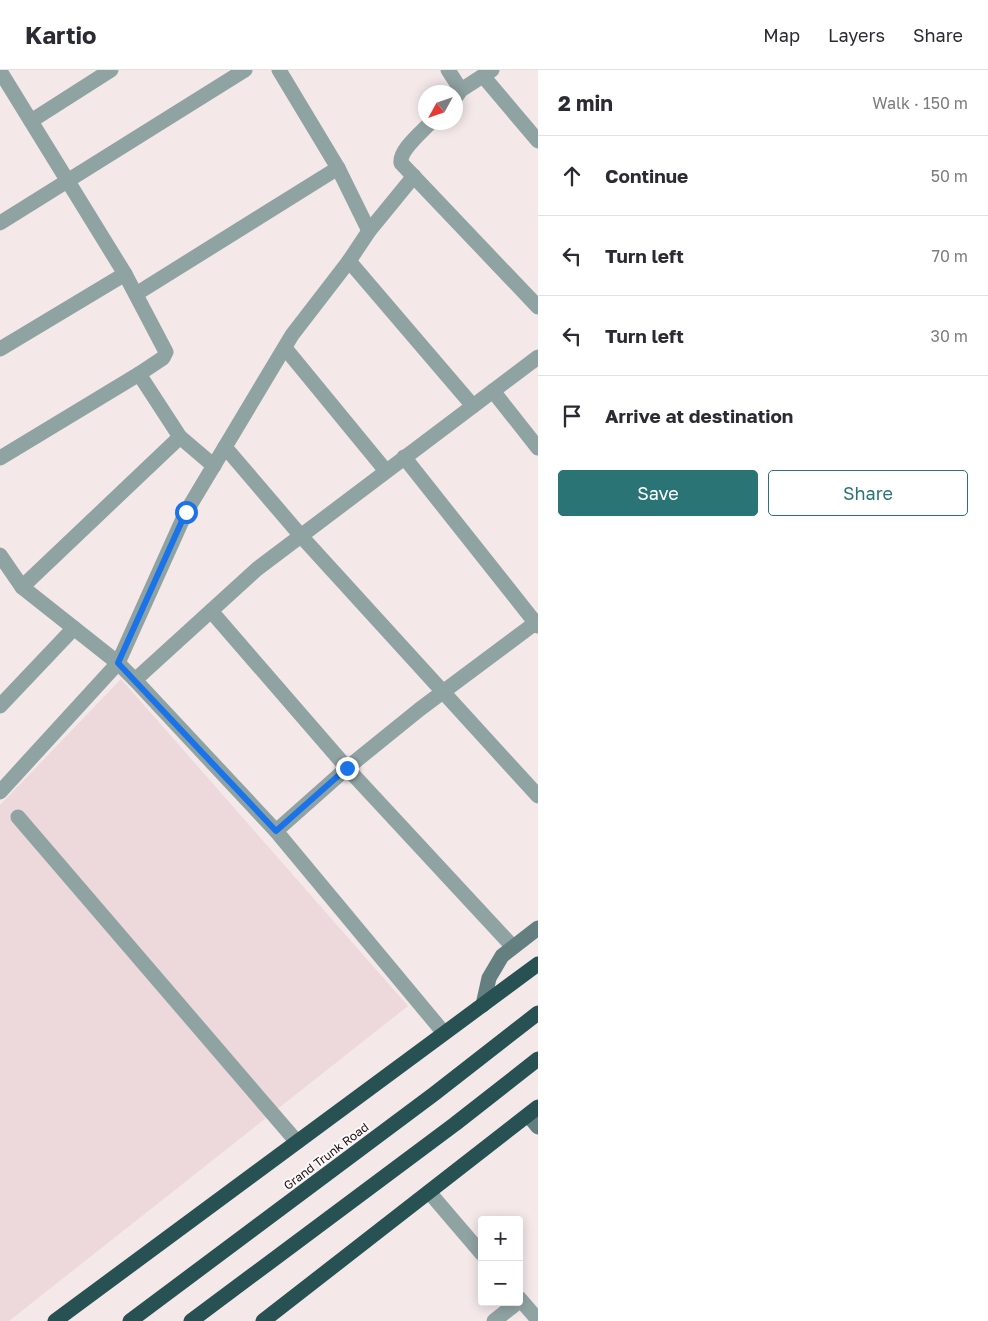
<!DOCTYPE html>
<html lang="en">
<head>
<meta charset="utf-8">
<style>
	:root { --surface:#fff; --page:#f7f7f7; --text:#2b2b33; --muted:#7c7c81; --line:#e1e1e2; --accent:#2a7476 }
	body { margin:0; font-family:"Golos Text",sans-serif; background:var(--page); color:var(--text) }
	.controls { position:absolute; right:15px; bottom:15px; display:grid; overflow:hidden; border-radius:5px; box-shadow:0 2px 12px #0003 }
	.controls button { width:45px; height:45px; display:grid; place-items:center; padding:0; border:0; border-bottom:1px solid var(--line); background:var(--surface); color:var(--text); font:25px sans-serif }
	.compass { position:absolute; left:418px; top:15px; width:45px; height:45px; border-radius:50%; background:var(--surface); box-shadow:0 2px 12px #0003; rotate:230deg }
	.stop { position:absolute; width:15px; height:15px; margin:-11px; border:4px solid #1a73e8; border-radius:50%; background:#fff }
	.stop.end { background:#1a73e8; border-color:#fff; box-shadow:0 1px 5px #0008 }
	.list { margin:0; padding:0; list-style:none }
	h2 { display:flex; justify-content:space-between; align-items:center; height:65px; margin:0; padding:0 20px; font-size:21px }
	h2 small { font-size:16px; font-weight:400; color:var(--muted) }
	.list li { display:grid; grid-template-columns:32px 1fr auto; gap:15px; align-items:center; box-sizing:border-box; height:80px; padding:0 20px; border-top:1px solid var(--line) }
	.list b { display:block; font-size:19px; white-space:nowrap }
	.list em { font-size:16px; font-style:normal; color:var(--muted) }
	.actions { display:flex; gap:10px; padding:15px 20px }
	.actions a { flex:1; padding:11px 0; border:1px solid var(--accent); border-radius:5px; text-align:center; font-size:18px; color:var(--accent) }
	.actions .main { background:var(--accent); color:#fff }
	.icon { flex:none; width:28px; height:28px; fill:none; stroke:currentColor; stroke-width:2; stroke-linecap:round; stroke-linejoin:round }
	.map { position:relative; flex:none; width:538px; height:1251px; overflow:hidden }
	header { display:flex; align-items:center; gap:30px; box-sizing:border-box; height:70px; padding:0 25px; background:var(--surface); border-bottom:1px solid var(--line) }
	header strong { font-size:24px }
	nav { display:flex; gap:28px; margin-inline-start:auto; font-size:18px }
	main { display:flex }
	aside { flex:1; background:var(--surface) }
	.map>svg:first-child { display:block }
</style>
</head>
<body>
<header>
<strong>Kartio</strong>
<nav><a>Map</a><a>Layers</a><a>Share</a></nav>
</header>
<main>
<div class="map">
<svg width="538" height="1251" viewBox="0 0 538 1251">
	<rect width="100%" height="100%" fill="#f4e8e9"/>
	<polygon fill="#edd9db" points="121,609 408,936 9,1251 0,1251 0,735"/>
	<g fill="none" stroke-linecap="round" stroke-linejoin="round">
		<g stroke="#90a3a3" stroke-width="15">
			<polyline points="279,0 338,98 369,161"/>
			<polyline points="448,0 461,20"/>
			<polyline points="0,1 125,204 166,282 163,288 139,304 0,388"/>
			<polyline points="483,6 538,71"/>
			<polyline points="456,27 461,20 492,0"/>
			<polyline points="31,51 111,0"/>
			<path d="M431,52c-9,10 -32,28 -30,41l137,144"/>
			<polyline points="0,153 245,0"/>
			<polyline points="349,191 473,336"/>
			<polyline points="136,224 338,98"/>
			<polyline points="285,278 386,401"/>
			<polyline points="0,279 125,204"/>
			<polyline points="139,304 180,367 214,396"/>
			<polyline points="493,321 538,378"/>
			<polyline points="225,377 301,466 538,726"/>
			<polyline points="404,387 538,556"/>
			<polyline points="0,485 22,517 118,593 135,610 276,761 444,963"/>
			<polyline points="22,517 180,367"/>
			<polyline points="211,541 347,698 513,877"/>
			<polyline points="135,610 257,499 538,287"/>
			<polyline points="0,636 74,558"/>
			<polyline points="0,722 118,593 186,442 292,265 349,191 369,161 414,106"/>
			<polyline points="18,747 297,1072"/>
			<polyline points="276,761 347,698 420,639 538,551"/>
			<polyline points="429,1122 482,1184"/>
			<polyline points="519,1228 538,1250"/>
			<polyline points="494,1251 518,1232"/>
		</g>
		<g stroke="#647f80" stroke-width="15">
			<polyline points="483,935 489,908 502,886 538,858"/>
			<polyline points="528,1045 538,1057"/>
		</g>
		<g stroke="#275152" stroke-width="15">
			<polyline points="55,1251 538,894"/>
			<polyline points="130,1251 434,1024 538,943"/>
			<polyline points="191,1251 455,1054 538,989"/>
			<polyline points="263,1251 538,1037"/>
		</g>
	</g>
	<g fill="none" stroke-linecap="round" stroke-linejoin="round">
		<polyline stroke="#1a73e8" stroke-width="6" points="186,442 118,593 276,761 347,698"/>
	</g>
	<g text-anchor="middle" dominant-baseline="central" stroke-width="4" stroke-linejoin="round" paint-order="stroke">
		<g font-size="12" fill="#161213" stroke="#fef7f7">
			<text transform="translate(326 1086) rotate(-37)">Grand Trunk Road</text>
		</g>
	</g>
</svg>
<div class="controls">
<button>+</button>
<button>−</button>
</div>
<svg class="compass" viewBox="-18 -18 36 36"><path d="M0-13l5 13h-10z" fill="#e53935"/><path d="M0 13l5-13h-10z" fill="#7c7c81"/></svg>
<div class="stop" style="left:186px;top:442px"></div>
<div class="stop end" style="left:347px;top:698px"></div>
</div>
<aside>
<h2>2 min<small>Walk · 150 m</small></h2>
<ul class="list">
<li><svg class="icon" aria-label="ahead" viewBox="0 0 24 24"><path d="M12 20V5M6 11l6-6 6 6"/></svg><div><b>Continue</b></div><em>50 m</em></li>
<li><svg class="icon" aria-label="left" viewBox="0 0 24 24"><path d="M17 20v-9H6M10 6l-5 5 5 5"/></svg><div><b>Turn left</b></div><em>70 m</em></li>
<li><svg class="icon" aria-label="left" viewBox="0 0 24 24"><path d="M17 20v-9H6M10 6l-5 5 5 5"/></svg><div><b>Turn left</b></div><em>30 m</em></li>
<li><svg class="icon" aria-label="arrive" viewBox="0 0 24 24"><path d="M6 21V4h12l-3 4 3 4H6"/></svg><div><b>Arrive at destination</b></div></li>
</ul>
<div class="actions"><a class="main">Save</a><a>Share</a></div>
</aside>
</main>
</body>
</html>
